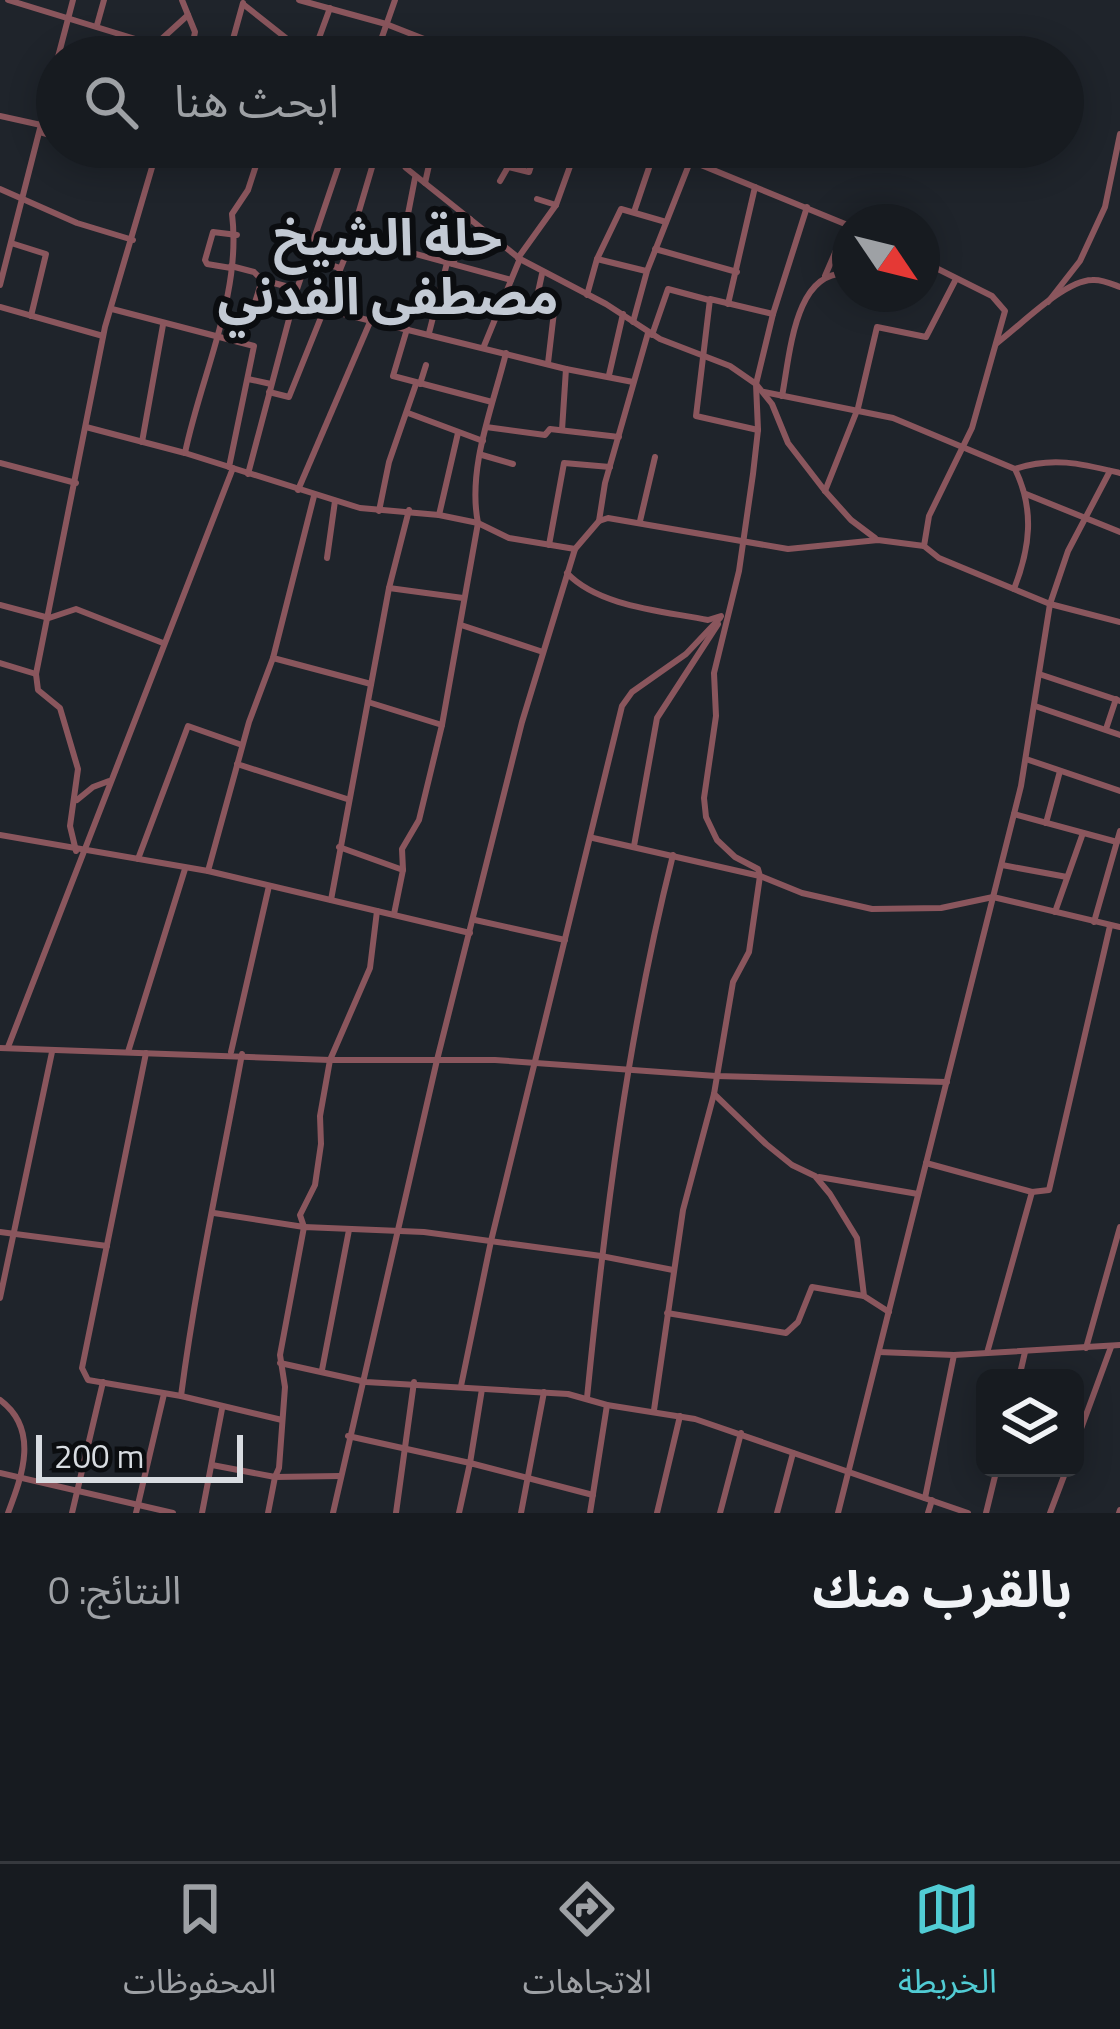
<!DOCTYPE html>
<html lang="ar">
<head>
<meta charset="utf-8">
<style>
	:root { --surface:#171b20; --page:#202429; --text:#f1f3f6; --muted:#9ea1a5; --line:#36393e; --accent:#51ccd4 }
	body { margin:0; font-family:"Titillium Web","Noto Sans Arabic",sans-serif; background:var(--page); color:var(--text); direction:rtl }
	.controls { position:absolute; right:36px; bottom:36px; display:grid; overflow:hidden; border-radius:18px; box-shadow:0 6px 30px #0003 }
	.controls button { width:108px; height:108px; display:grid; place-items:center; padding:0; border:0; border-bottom:3px solid var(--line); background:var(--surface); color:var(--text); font:60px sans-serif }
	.compass { position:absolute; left:832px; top:204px; width:108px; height:108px; border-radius:50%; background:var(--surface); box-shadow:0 6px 30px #0003; rotate:125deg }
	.scale { position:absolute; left:36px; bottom:30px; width:207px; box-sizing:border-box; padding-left:12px; border:6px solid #d8dce1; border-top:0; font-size:33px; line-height:42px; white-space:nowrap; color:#d8dce1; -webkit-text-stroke:9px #0b0d10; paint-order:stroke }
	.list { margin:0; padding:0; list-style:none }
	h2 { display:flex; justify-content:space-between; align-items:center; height:156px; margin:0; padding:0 48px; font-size:51px }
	h2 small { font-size:39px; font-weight:400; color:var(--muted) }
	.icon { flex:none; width:66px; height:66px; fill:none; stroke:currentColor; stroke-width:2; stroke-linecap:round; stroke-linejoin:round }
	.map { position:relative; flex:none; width:1120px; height:1513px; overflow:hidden; direction:ltr }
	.search { position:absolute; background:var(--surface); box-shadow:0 6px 30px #0003; left:36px; right:36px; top:36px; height:132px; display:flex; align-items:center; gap:30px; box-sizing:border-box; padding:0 42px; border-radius:66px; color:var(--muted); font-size:45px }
	.sheet { height:348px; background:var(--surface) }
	nav { display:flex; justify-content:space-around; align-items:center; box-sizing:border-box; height:168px; border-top:3px solid var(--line); background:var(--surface); font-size:33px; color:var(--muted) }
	nav a { display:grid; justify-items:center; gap:6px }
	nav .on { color:var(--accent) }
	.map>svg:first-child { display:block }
</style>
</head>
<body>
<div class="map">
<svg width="1120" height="1513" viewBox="0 0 1120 1513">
	<rect width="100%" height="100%" fill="#1f242b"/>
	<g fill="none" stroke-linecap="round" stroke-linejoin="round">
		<g stroke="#8a565d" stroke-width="6">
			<polyline points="8,0 155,45 188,15"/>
			<polyline points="182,0 195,32 190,57"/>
			<polyline points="243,4 310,57"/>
			<polyline points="97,25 104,0"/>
			<polyline points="58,57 73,0"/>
			<polyline points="152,57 155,45"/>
			<polyline points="228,57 243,3"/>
			<polyline points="312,57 330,8"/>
			<polyline points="375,57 395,0"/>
			<polyline points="438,57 443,45"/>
			<polyline points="0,116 41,125"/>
			<polyline points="40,132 57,137"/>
			<polyline points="95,147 154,161"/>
			<polyline points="391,147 406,168 520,259 606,304 660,339 730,366 756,384 772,404 788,443 825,491 851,520 875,538"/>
			<polyline points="418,147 432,152"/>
			<polyline points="399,158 404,147"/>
			<polyline points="415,178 401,250 511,280"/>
			<polyline points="500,181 508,167 529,172 537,147"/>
			<polyline points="425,183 433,147"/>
			<polyline points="0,189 77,223 133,240"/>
			<polyline points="537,199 556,205"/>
			<polyline points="634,212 656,147"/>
			<polyline points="11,243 46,254 31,316"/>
			<polyline points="655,249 737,272"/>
			<polyline points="518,258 556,205 577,147"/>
			<polyline points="309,259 340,268"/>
			<polyline points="597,259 646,271"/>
			<polyline points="453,264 470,219"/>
			<polyline points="231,266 254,272 262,280"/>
			<polyline points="231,268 207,264 205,260 213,232 237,235"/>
			<polyline points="542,274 535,306 554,312 548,363"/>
			<polyline points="825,276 847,225"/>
			<polyline points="0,285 57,62"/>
			<polyline points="587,295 597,259 621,209 666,222"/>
			<polyline points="1048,302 1080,261 1105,207 1120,134"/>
			<polyline points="728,304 755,187"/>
			<polyline points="436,306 471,313 475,299"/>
			<polyline points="0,307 103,336"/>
			<polyline points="112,309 254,346 229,467"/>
			<polyline points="323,309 566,369 633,382"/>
			<polyline points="633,322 647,271 690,162"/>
			<polyline points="407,329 393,376 492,402"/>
			<polyline points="429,333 447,263"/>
			<polyline points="652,335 668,289 709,300"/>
			<polyline points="243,341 262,280 297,289"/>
			<path d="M997,343c23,-17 66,-62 95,-63 10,-1 20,4 28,7"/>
			<polyline points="484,346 519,261"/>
			<polyline points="609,375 623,314"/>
			<polyline points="248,379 271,384"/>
			<polyline points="420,384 426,365"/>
			<polyline points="269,392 289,397 346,255 378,147"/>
			<path d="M764,392l129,26 122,51c20,41 15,79 -1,120"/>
			<path d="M782,396c8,-40 12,-129 68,-122"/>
			<polyline points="408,413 483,441"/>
			<polyline points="86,427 185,453 360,508 439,515 478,523 509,538 575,549"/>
			<polyline points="486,427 545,435 550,429 619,437"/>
			<polyline points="562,430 566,369"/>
			<polyline points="758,430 696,416 710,299 773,314"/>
			<polyline points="142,442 163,325"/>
			<path d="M185,453c16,-78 57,-159 47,-239l16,-24 14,-43"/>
			<polyline points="482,455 513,464"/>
			<polyline points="0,463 76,483"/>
			<path d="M1015,469c38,-13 68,-5 105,4"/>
			<polyline points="248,474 297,289 345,147"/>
			<polyline points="298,490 370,322"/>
			<polyline points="825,491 858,408 877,327 926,337 956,279"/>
			<polyline points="1026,494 1120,532"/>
			<polyline points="379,511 389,462 416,384"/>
			<polyline points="439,515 458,433"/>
			<polyline points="599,521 605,483 648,333"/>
			<polyline points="640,521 655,457"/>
			<polyline points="549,545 564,463 610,467"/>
			<polyline points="327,558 335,501"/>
			<path d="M567,573c32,34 97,38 141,47l13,-4"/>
			<polyline points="389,588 463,598"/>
			<polyline points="1050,604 1068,551 1110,471"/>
			<polyline points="0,605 49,618 76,609 163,643"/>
			<polyline points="461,625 543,652"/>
			<polyline points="273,658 371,684"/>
			<polyline points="0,663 36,674"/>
			<polyline points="1039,674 1120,701"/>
			<polyline points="368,702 442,725"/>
			<polyline points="1035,706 1120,735"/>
			<polyline points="1106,729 1116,699"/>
			<polyline points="1026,759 1120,791"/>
			<polyline points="237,764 347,799"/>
			<polyline points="77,800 93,787 109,781"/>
			<polyline points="1014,814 1117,842"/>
			<polyline points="1046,823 1060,771"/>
			<polyline points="0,835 208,871 470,933"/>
			<polyline points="593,838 760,876 802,893 872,909 941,908 993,897 1120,927"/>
			<polyline points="634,846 657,718 718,624"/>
			<polyline points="339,847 403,870"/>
			<polyline points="76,851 70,826 78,769 60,708 38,690 36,674 105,327 158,147"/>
			<polyline points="138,859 188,726 242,745"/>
			<polyline points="1002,865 1067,877"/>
			<polyline points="208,871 249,722 273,658 314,496"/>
			<polyline points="331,900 389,588 409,510"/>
			<polyline points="1055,912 1083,833"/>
			<path d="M394,914l9,-44 -1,-21 17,-29 23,-95 36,-202c-11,-55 15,-117 28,-170"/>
			<polyline points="475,920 565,940"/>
			<polyline points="1094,922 1120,831"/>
			<polyline points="8,1047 233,468"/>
			<polyline points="0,1048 330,1060 495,1060 716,1076 947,1082"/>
			<polyline points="128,1052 185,869"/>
			<polyline points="231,1052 269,886"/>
			<polyline points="146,1053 82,1368 88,1380 181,1396 282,1420"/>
			<polyline points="714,1094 766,1144 792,1165 815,1176 830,1194 857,1238 864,1296 889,1312"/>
			<polyline points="926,1163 1032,1192 1049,1190 1110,926"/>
			<polyline points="819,1177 918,1194"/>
			<polyline points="214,1213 304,1227 300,1215 315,1185 321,1144 320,1116 330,1060 370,968 377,911"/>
			<polyline points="0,1232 107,1246"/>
			<polyline points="0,1298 52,1052"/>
			<polyline points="667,1313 786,1333 798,1322 812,1287 864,1296"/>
			<polyline points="1086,1348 1120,1227"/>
			<polyline points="879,1352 954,1355 1120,1345"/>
			<polyline points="987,1353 1032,1192"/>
			<polyline points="280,1363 366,1382 568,1394 607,1405 695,1419 968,1513"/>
			<polyline points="322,1370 349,1230"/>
			<polyline points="1019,1378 1025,1352"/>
			<polyline points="461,1386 491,1241 622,706 632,692 686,654 720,618"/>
			<path d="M181,1396c15,-115 40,-228 61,-342"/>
			<path d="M587,1398c18,-182 41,-365 86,-543"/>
			<path d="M0,1400c39,29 23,74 8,113"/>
			<polyline points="654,1410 683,1210 714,1094 733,982 749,952 760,876 758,869 735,857 717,840 706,817 704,798 716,716 714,673 739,571 753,474 758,430 756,384 773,314 807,207"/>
			<polyline points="348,1436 470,1463 482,1389"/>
			<polyline points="1075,1445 1111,1347"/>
			<polyline points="212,1465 275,1477 279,1468 285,1387 280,1355 304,1227 424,1232 601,1256 673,1270"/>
			<polyline points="0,1473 173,1513"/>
			<polyline points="925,1498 954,1355"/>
			<polyline points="72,1513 103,1382"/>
			<polyline points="136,1513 164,1394"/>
			<polyline points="202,1513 222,1409"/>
			<polyline points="268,1513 275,1477 340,1476"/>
			<polyline points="333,1513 437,1060 522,722 575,549 599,521 608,518 788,549 878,540 924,546"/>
			<polyline points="396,1513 414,1382"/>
			<polyline points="459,1513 470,1463 593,1495"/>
			<polyline points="521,1513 544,1392"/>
			<polyline points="590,1513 607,1405"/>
			<polyline points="657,1513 680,1416"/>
			<polyline points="720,1513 741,1433"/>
			<polyline points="777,1513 793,1453"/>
			<polyline points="928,1513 932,1500"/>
			<polyline points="986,1513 997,1468"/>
			<polyline points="1050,1513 1067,1468"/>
			<polyline points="1119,1513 1120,1510"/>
		</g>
		<g stroke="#8a565d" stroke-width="6">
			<polyline points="299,0 386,24 470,57"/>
			<polyline points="657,147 850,226"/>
			<polyline points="922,261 992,296 1005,311 972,428 929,516 924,546 939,558 1050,604 1120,622"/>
			<polyline points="838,1513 1021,786 1050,604"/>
		</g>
	</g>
	<g text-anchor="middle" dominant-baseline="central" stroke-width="12" stroke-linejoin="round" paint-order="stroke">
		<g font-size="51" font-weight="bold" fill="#c3cad4" stroke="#0b0d10">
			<text x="388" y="236">حلة الشيخ<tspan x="388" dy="59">مصطفى الفدني</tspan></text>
		</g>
	</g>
</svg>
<div class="controls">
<button><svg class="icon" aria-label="layers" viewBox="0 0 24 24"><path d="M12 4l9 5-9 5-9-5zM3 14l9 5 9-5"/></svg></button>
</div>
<svg class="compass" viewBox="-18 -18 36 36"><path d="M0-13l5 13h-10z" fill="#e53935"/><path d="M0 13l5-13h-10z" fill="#9ea1a5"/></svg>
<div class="scale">200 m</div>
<div class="search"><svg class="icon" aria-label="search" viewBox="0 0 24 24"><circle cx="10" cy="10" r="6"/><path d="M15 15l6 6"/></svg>ابحث هنا</div>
</div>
<section class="sheet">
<h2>بالقرب منك<small>النتائج: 0</small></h2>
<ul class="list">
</ul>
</section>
<nav>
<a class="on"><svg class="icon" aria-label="map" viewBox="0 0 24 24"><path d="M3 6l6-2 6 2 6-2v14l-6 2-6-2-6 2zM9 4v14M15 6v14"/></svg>الخريطة</a>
<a><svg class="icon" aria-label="directions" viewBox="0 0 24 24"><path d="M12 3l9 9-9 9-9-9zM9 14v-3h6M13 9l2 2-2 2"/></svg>الاتجاهات</a>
<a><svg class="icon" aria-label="saved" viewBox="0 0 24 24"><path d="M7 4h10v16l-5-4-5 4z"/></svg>المحفوظات</a>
</nav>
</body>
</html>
